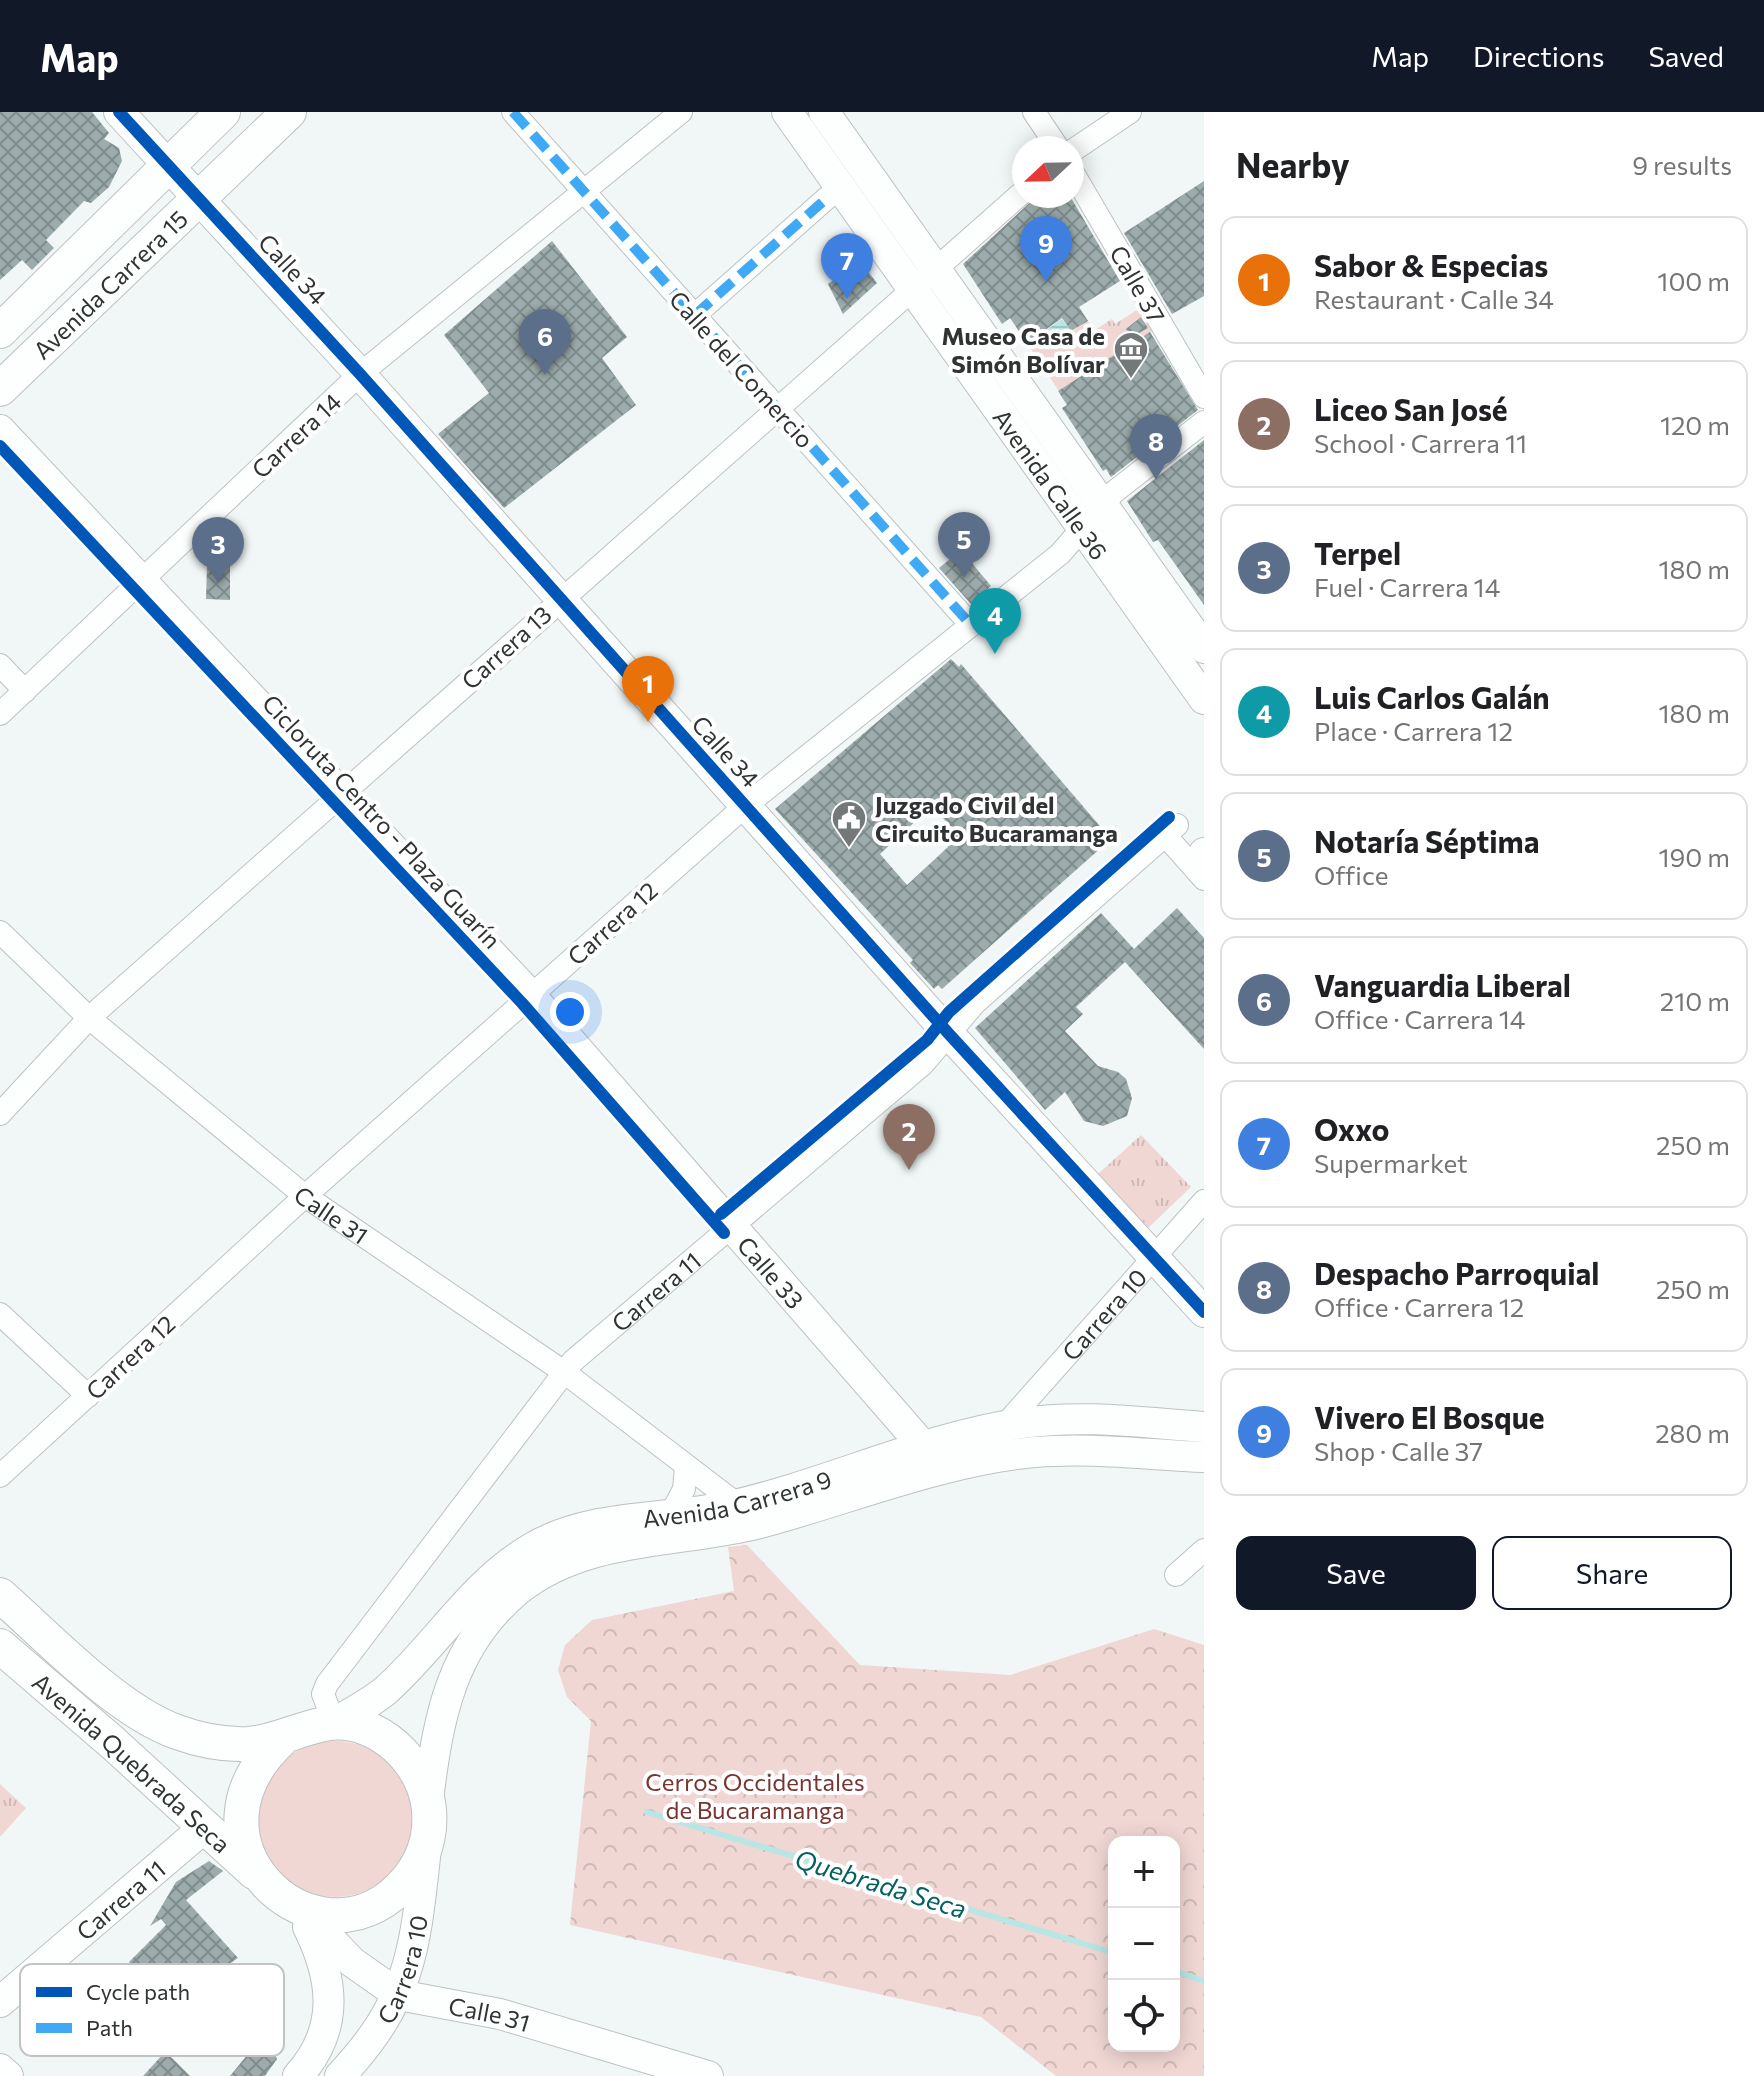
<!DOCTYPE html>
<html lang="en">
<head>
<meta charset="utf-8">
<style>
	:root { --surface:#fff; --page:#f2f2f2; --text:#202124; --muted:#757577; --line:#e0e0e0; --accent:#111827 }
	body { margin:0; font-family:Commissioner,sans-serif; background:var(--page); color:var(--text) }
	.controls { position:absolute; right:24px; bottom:24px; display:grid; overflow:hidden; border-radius:16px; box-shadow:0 4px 20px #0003 }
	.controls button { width:72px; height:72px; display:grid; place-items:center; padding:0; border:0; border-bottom:2px solid var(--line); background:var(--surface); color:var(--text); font:40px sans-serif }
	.compass { position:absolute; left:1012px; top:24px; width:72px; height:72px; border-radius:50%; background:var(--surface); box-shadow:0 4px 20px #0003; rotate:248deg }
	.you { position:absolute; left:570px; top:900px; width:28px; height:28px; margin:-20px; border:6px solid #fff; border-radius:50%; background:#1a73e8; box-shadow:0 0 0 12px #1a73e833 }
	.badge { display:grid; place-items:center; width:52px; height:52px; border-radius:50%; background:var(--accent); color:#fff; font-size:26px; font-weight:700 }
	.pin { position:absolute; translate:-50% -66px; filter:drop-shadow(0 2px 4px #0008) }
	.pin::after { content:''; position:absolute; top:42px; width:28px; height:24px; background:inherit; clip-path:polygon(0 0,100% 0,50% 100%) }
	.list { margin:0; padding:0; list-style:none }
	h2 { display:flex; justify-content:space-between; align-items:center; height:104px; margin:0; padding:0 32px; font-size:34px }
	h2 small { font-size:26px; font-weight:400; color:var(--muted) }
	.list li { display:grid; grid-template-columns:52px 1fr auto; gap:24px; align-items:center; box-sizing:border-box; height:128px; margin:0 16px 16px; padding:0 16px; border:2px solid var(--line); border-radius:16px }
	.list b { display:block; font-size:30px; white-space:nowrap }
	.list p { margin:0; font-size:26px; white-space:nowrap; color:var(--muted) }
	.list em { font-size:26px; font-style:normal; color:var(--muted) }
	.actions { display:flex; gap:16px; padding:24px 32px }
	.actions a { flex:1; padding:18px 0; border:2px solid var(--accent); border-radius:16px; text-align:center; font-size:28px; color:var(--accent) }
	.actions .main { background:var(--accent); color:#fff }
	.icon { flex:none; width:44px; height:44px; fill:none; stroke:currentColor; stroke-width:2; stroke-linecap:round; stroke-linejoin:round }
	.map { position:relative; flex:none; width:1204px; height:1964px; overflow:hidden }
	header { display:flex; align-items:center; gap:48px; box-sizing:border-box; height:112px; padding:0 40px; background:var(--accent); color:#fff }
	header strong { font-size:38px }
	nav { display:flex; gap:44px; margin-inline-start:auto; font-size:28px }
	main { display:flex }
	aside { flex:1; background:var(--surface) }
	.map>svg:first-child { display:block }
</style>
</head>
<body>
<header>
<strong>Map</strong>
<nav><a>Map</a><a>Directions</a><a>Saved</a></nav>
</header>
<main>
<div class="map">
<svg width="1204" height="1964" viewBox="0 0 1204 1964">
	<defs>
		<pattern id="forest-crowns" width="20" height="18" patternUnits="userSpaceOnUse" patternTransform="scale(2)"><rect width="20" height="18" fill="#f0d7d4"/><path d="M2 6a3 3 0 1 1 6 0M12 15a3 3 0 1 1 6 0" fill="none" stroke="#ceb9b6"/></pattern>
		<pattern id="park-tufts" width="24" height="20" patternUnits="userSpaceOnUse" patternTransform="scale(2)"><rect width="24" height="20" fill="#f0d7d4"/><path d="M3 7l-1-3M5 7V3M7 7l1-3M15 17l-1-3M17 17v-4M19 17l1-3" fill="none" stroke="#ceb9b6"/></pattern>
		<pattern id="water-rules" width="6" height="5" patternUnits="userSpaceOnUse" patternTransform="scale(2)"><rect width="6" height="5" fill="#b8e6e5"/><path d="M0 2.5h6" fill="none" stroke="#9ec6c5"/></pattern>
		<pattern id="building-cross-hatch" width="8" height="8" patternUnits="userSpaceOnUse" patternTransform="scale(2)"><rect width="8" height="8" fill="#9cabab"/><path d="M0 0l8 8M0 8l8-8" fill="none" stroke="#808c8c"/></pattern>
	</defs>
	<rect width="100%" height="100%" fill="#f1f7f7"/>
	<circle fill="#f0d7d4" cx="335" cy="1707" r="78"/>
	<path fill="url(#forest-crowns)" fill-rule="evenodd" d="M747,1433l113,120 150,10 144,-46 50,16v431h-148l-75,-59 -411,-92 21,-204 -24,-24 -9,-27 7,-25 27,-25 142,-29 -6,-44zM1114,1730h60v204h-60z"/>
	<g fill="url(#park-tufts)">
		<polygon points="1140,196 1153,219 1100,252 1096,246 1089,249 1093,256 1059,279 1027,231 1038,224 1046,236 1088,209 1095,218 1112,207 1115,212"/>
		<polygon points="1141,1023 1191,1075 1148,1116 1098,1062"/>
		<polygon points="0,1672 26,1696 0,1725"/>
	</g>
	<polygon fill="url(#water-rules)" points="1062,207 1071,219 1046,236 1038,224"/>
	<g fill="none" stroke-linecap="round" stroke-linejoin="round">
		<g stroke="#b8e6e5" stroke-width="6">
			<polyline points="647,1700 1114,1841"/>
			<polyline points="1174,1859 1204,1869"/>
		</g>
	</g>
	<g fill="url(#building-cross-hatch)" fill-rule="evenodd">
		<polygon points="0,0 92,0 109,21 104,27 119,36 122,49 109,75 91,91 84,89 46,128 54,136 32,158 22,148 0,168"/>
		<polygon points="1204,69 1204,184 1172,202 1124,121"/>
		<polygon points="1037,84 1070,84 1120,169 1079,195 1088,209 1071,219 1062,206 1027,231 1010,206 1002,212 963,152"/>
		<polygon points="552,129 627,225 602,246 636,293 504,396 438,322 489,281 444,223"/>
		<polygon points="860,149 877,171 843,202 828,172"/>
		<polygon points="1141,205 1148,216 1132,225 1126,217"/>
		<polygon points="1150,220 1198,298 1111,365 1106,357 1103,359 1062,296 1067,293 1058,279"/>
		<polygon points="1204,328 1204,493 1158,428 1153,430 1127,389"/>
		<polygon points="961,438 991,474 971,492 939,456"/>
		<polygon points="207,453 230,454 230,488 206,487"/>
		<path d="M951,547l8,8 2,-3 150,175 -169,150 -4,-4 -4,4 -24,-26 3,-3 -138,-151zM932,694l22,24 -9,11 3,6 -41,38 -27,-31z"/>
		<polygon points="1177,796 1204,826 1204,937 1125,850 1076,895 1083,902 1065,919 1098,954 1118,960 1126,967 1132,986 1127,1004 1103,1014 1084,1009 1065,980 1045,998 975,916 1101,801 1134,837"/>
		<polygon points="209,1749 223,1759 186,1788 238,1846 195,1875 225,1908 200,1931 129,1850 166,1813 161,1807 150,1814 176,1770"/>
		<polygon points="266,1920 277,1947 265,1964 230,1964"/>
		<polygon points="165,1940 172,1946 190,1964 143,1964"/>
	</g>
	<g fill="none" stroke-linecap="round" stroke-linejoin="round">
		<defs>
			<g id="street">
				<polyline points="513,0 971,513"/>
				<polyline points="1034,0 1058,36"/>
				<polyline points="1072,39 1130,0"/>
				<polyline points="1072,59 1204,285"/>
				<polyline points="695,203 828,85"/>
				<polyline points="0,553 25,579"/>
				<polyline points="0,602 360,262 681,0"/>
				<polyline points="1165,723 1204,767"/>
				<path id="s1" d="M0,820l89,86 216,178 259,176 182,139"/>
				<polyline points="0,1002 89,906 1024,79"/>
				<polyline points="0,1202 88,1284"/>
				<path id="s2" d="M1004,1314l200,-225"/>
				<polyline points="0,1364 305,1084 745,694 1060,442 1114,380 1204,310"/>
				<polyline points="670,1404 684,1377 686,1355"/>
				<polyline points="1176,1463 1204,1438"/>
				<path id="s3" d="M334,1611l-11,-29 4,-10 246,-323 350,-297 52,-61 202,-178"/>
			</g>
			<g id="secondary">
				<polyline points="119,0 360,262 949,922 1204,1200"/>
				<path id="s4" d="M787,0l417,587"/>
				<polyline points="824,0 1204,536"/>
				<path id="s5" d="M0,318l531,566 392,450"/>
				<polyline points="1204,741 1204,759"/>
				<path id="s6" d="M334,1611c17,-10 35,-19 51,-32 51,-45 87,-108 147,-143 57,-34 131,-28 194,-41 100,-22 195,-69 297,-84 59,-9 122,0 181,4"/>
				<path d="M428,1688c10,-82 23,-155 90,-210 69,-55 161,-46 242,-67 90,-24 181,-62 275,-71 55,-5 114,3 169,5"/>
				<path id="s7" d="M299,1795l53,55 47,33 101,19 208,62"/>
				<path id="s8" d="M0,1890l205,-175"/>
				<polyline points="0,1957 8,1964"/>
				<path d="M298,1964c42,-47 36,-97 10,-149"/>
				<path id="s9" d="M340,1964c72,-77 75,-127 86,-228"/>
			</g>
			<g id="primary">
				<polyline points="0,219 223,0"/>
				<path id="s10" d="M0,277l289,-277"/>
				<path d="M0,1483c49,43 116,115 177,137 22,8 48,13 71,12 30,-2 53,-17 82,-21 49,-5 95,40 99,87 3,34 -11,63 -37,85 -86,70 -218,-56 -110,-156"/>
				<path id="s11" d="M0,1534l113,97 141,129"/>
			</g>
		</defs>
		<use href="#street" stroke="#bdc1c1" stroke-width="24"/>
		<use href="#secondary" stroke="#bdc1c1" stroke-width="32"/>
		<use href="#primary" stroke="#bdc1c1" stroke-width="36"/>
		<use href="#street" stroke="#fdfefe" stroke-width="22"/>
		<use href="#secondary" stroke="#fdfefe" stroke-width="30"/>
		<use href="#primary" stroke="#fdfefe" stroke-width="34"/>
		<g stroke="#3fa9f5" stroke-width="10" stroke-dasharray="20 10" stroke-linecap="butt">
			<polyline points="513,0 971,513"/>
			<polyline points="695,203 828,85"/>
		</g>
		<defs>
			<g id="cycleway">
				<polyline points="119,0 360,262 949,922 1204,1200"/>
				<polyline points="0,334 522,891 724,1121"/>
				<polyline points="721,1102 927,928 949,900 1169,705"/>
			</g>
		</defs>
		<use href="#cycleway" stroke="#fff" stroke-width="17"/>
		<use href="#cycleway" stroke="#0057b8" stroke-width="12"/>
	</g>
	<defs>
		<symbol id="museum-pin" viewBox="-11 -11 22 30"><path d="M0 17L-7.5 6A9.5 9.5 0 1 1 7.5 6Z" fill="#737878" stroke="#fff"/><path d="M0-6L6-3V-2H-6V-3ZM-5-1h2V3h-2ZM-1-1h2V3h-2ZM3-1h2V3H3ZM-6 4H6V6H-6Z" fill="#fff"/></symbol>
		<symbol id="civic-pin" viewBox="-11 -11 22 30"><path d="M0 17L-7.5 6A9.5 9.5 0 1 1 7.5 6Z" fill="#737878" stroke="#fff"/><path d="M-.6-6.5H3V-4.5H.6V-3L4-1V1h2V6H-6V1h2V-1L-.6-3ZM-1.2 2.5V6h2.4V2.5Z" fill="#fff"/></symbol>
	</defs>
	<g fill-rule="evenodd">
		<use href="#museum-pin" x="1111" y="217" width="40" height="54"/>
		<use href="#civic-pin" x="829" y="686" width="40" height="54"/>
	</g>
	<g text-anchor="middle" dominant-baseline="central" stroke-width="8" stroke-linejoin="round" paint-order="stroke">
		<g font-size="24" fill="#2f3333" stroke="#fff">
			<text transform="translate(293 157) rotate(47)">Calle 34</text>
			<text stroke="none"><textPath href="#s10" startOffset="152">Avenida Carrera 15</textPath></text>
			<text transform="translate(1138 172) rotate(60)">Calle 37</text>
			<text transform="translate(742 257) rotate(48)">Calle del Comercio</text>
			<text transform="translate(296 323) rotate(-43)">Carrera 14</text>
			<text stroke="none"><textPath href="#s4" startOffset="456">Avenida Calle 36</textPath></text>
			<text transform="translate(506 535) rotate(-42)">Carrera 13</text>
			<text transform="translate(726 639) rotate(48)">Calle 34</text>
			<text transform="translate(382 709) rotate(47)">Cicloruta Centro - Plaza Guarín</text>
			<text transform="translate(612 811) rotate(-42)">Carrera 12</text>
			<text stroke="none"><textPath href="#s1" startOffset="436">Calle 31</textPath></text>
			<text stroke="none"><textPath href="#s5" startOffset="1142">Calle 33</textPath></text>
			<text stroke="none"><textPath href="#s3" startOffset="556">Carrera 11</textPath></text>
			<text stroke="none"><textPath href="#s2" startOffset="150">Carrera 10</textPath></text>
			<text transform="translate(130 1245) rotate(-43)">Carrera 12</text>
			<text stroke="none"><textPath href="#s6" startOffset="478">Avenida Carrera 9</textPath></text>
			<text stroke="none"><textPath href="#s11" startOffset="176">Avenida Quebrada Seca</textPath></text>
			<text stroke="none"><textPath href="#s8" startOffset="158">Carrera 11</textPath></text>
			<text stroke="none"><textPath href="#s9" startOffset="126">Carrera 10</textPath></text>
			<text stroke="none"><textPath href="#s7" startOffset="226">Calle 31</textPath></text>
		</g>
		<g font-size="24" font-weight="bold" fill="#2f3333" stroke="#fff" text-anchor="end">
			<text x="1105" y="223">Museo Casa de<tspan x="1105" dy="28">Simón Bolívar</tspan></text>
			<text x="875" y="692" text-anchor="start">Juzgado Civil del<tspan x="875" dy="28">Circuito Bucaramanga</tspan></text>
		</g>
		<g font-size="24" fill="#773532" stroke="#fff">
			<text x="755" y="1669">Cerros Occidentales<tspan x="755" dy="28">de Bucaramanga</tspan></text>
		</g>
		<g font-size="26" font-style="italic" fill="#056160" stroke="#fff">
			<text transform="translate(881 1771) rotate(17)">Quebrada Seca</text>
		</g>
	</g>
	<rect x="20" y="1852" width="264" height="92" rx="12" fill="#fff" stroke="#c1c2c2" stroke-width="2"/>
	<rect x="36" y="1875" width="36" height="10" fill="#0057b8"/>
	<rect x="36" y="1911" width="36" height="10" fill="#3fa9f5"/>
	<g font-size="22" fill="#2f3333">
		<text x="86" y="1888">Cycle path</text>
		<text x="86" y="1924">Path</text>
	</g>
</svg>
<div class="controls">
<button>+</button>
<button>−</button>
<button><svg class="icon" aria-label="locate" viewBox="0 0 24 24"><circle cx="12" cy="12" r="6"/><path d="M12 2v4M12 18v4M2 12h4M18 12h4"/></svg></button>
</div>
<svg class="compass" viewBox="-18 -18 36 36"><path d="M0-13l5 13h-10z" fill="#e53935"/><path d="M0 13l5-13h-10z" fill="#757577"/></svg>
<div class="you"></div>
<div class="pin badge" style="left:648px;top:610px;background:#e8710a">1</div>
<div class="pin badge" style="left:909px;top:1058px;background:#8d6e63">2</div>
<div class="pin badge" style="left:218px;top:471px;background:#5c6f8a">3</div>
<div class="pin badge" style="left:995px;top:542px;background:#0f9aa8">4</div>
<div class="pin badge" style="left:964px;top:466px;background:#5c6f8a">5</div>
<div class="pin badge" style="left:545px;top:263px;background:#5c6f8a">6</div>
<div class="pin badge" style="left:847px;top:187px;background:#3f7fe0">7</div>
<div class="pin badge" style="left:1156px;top:368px;background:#5c6f8a">8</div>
<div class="pin badge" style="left:1046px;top:170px;background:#3f7fe0">9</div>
</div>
<aside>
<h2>Nearby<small>9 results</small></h2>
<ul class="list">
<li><span class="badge" style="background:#e8710a">1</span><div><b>Sabor &amp; Especias</b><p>Restaurant · Calle 34</p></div><em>100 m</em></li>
<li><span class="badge" style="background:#8d6e63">2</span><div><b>Liceo San José</b><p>School · Carrera 11</p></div><em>120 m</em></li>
<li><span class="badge" style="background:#5c6f8a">3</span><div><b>Terpel</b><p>Fuel · Carrera 14</p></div><em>180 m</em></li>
<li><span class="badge" style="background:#0f9aa8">4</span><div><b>Luis Carlos Galán</b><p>Place · Carrera 12</p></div><em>180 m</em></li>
<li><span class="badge" style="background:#5c6f8a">5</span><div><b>Notaría Séptima</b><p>Office</p></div><em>190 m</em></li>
<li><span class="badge" style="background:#5c6f8a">6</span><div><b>Vanguardia Liberal</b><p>Office · Carrera 14</p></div><em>210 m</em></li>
<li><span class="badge" style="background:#3f7fe0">7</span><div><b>Oxxo</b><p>Supermarket</p></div><em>250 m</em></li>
<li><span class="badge" style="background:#5c6f8a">8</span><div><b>Despacho Parroquial</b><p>Office · Carrera 12</p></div><em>250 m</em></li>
<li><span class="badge" style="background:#3f7fe0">9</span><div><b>Vivero El Bosque</b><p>Shop · Calle 37</p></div><em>280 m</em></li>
</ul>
<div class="actions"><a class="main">Save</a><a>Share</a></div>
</aside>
</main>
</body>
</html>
